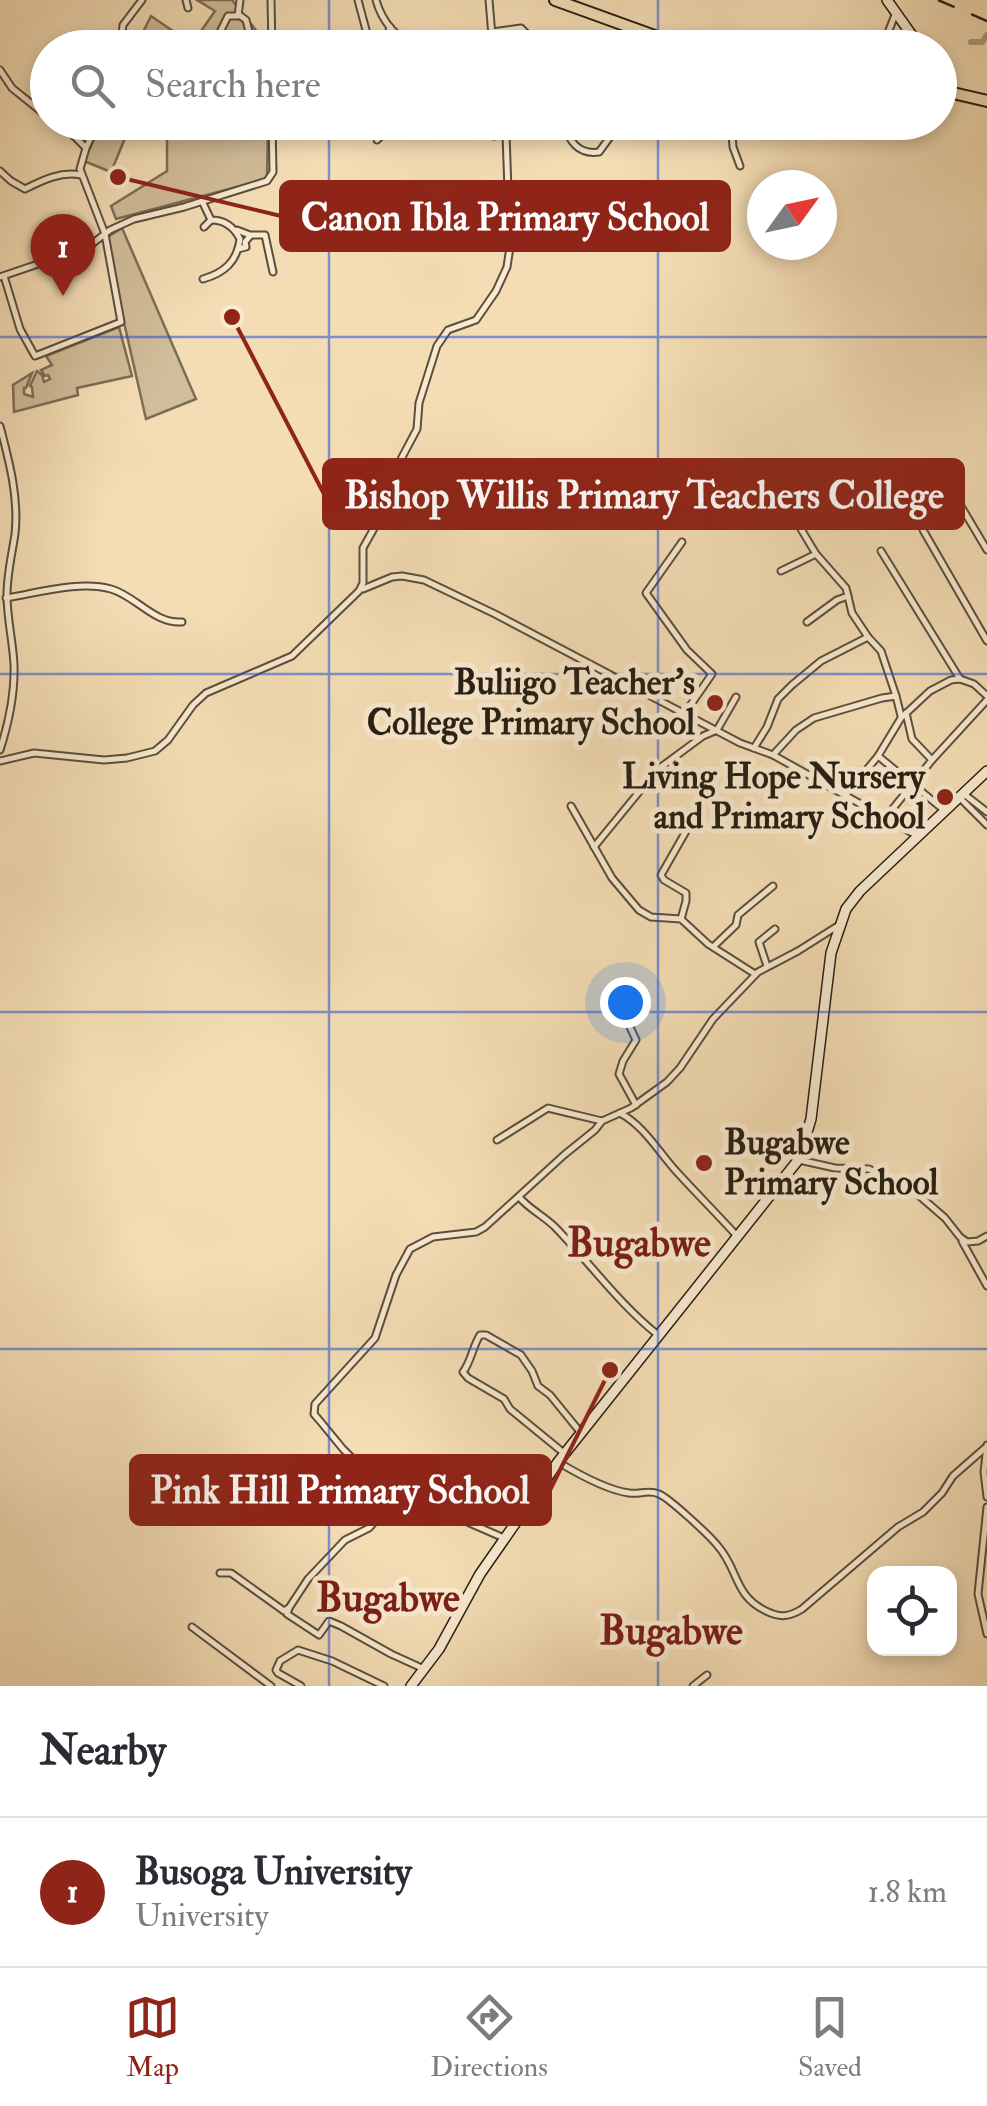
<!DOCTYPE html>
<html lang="en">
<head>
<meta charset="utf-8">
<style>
	:root { --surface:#fff; --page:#f7f7f7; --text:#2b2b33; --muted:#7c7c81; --line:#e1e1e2; --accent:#8f2418 }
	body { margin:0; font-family:"IM FELL Double Pica",serif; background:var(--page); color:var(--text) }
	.controls { position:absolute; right:30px; bottom:30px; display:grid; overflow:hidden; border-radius:20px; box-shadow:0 5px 15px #0003 }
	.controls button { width:90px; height:90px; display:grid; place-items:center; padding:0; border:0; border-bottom:2px solid var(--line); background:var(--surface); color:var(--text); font:50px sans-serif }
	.compass { position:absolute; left:747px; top:170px; width:90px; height:90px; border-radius:50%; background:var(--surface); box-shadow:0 5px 15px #0003; rotate:57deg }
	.you { position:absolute; left:625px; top:1002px; width:35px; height:35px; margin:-25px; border:8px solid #fff; border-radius:50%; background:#1a73e8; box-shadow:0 0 0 15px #1a73e833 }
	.badge { display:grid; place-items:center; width:65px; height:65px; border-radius:50%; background:var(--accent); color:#fff; font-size:32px; font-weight:700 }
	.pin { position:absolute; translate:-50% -82px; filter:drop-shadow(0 2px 5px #0008) }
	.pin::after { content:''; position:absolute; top:52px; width:35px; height:30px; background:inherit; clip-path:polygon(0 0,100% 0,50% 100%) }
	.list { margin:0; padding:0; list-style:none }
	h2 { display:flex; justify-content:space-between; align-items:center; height:130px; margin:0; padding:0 40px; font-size:42px }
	h2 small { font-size:32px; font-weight:400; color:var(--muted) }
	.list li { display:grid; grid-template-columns:65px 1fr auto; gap:30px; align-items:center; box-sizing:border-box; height:150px; padding:0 40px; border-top:2px solid var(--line) }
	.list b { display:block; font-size:38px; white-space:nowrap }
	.list p { margin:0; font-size:32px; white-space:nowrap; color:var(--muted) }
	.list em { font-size:32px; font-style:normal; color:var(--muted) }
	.icon { flex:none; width:55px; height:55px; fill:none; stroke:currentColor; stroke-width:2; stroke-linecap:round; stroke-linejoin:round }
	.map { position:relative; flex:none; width:987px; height:1686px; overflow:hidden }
	.search { position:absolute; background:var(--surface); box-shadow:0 5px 15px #0003; left:30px; right:30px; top:30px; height:110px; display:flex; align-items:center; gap:25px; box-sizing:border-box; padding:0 35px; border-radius:55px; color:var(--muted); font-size:38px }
	.sheet { height:280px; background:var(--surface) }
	nav { display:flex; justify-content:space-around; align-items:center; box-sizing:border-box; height:140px; border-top:2px solid var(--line); background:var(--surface); font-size:28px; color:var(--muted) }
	nav a { display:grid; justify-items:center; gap:5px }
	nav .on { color:var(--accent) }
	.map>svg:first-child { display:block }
</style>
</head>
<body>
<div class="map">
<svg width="987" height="1686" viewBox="0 0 987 1686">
	<rect width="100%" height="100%" fill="#f4ddb5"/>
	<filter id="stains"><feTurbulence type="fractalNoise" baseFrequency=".002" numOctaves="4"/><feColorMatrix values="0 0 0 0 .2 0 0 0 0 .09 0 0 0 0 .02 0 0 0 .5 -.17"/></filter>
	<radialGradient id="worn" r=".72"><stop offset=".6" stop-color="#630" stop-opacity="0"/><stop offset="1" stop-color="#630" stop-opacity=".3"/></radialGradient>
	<g fill="#d1bd99" stroke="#7c6e56" stroke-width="2.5">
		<polygon points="197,0 232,0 270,48 135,48 151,16 192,44 215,11"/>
		<polygon points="101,123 113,123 128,131 111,172 84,161"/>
		<polygon points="133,123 268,123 267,179 116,219 111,206 167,171 167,138"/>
		<polygon points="122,228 196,399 146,419 105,239"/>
		<polygon points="119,327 132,376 77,388 78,395 14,412 13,385 32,373 26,388 24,388 24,394 33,397 32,387 30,386 37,371 42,375 44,382 50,379 48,375 45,376 41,370 52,365 46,356"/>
	</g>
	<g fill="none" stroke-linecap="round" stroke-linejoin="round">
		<polyline stroke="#ae9c7e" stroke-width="6" points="971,42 982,42 987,35"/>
		<defs>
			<g id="street">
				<polyline points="186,0 188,8"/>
				<polyline points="271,0 272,48"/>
				<polyline points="358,0 366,30 367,48"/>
				<path d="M376,0c6,22 21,38 41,48"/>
				<polyline points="489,0 493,48"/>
				<polyline points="238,14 246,20 252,43 260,42 272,37"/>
				<polyline points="492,32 521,28 533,40 534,48"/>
				<polyline points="121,41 123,25 142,0"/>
				<polyline points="113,48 120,41 126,46 134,48"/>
				<polyline points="212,48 228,16 238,16 240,0"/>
				<polyline points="384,48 390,27"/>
				<polyline points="439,48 493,40"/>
				<polyline points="656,48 660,38"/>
				<polyline points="882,48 895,15"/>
				<polyline points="0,70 12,88 48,117"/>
				<polyline points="56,122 67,129 86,148"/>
				<path d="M563,122c6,19 15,33 36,30l22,-30"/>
				<polyline points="731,122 733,147 740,166"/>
				<polyline points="514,126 532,122"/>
				<polyline points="380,136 390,135 390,129 385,123"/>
				<polyline points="377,140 382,135 385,122"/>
				<path d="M0,171l11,10 14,8c18,-9 36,-18 56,-14"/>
				<path d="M202,201l9,19c14,0 23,7 29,19 -3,23 -16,34 -37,40"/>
				<polyline points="204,227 211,220"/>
				<polyline points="237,230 250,235 265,235 273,272"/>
				<polyline points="238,249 246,247 245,242 250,236"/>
				<polyline points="4,276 20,329 35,356 121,322 105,234 80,169 86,148 98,122"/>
				<polyline points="0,277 88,247 110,230 134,219 184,207 267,181 273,172 272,122"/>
				<path d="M0,426c9,35 19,71 15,108 -3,20 -8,40 -8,61 0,24 6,47 7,70 1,30 -5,57 -14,85"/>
				<polyline points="952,491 987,550"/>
				<polyline points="786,504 816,554 846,588 852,613 868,637"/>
				<polyline points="923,530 987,641"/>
				<polyline points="682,542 646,593 687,650 712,674 685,713"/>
				<polyline points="881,551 960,679"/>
				<polyline points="781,571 816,554"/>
				<polyline points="363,589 392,577 402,576 424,580 495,614 740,743 773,755 916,835"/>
				<path d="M6,598c31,-5 75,-18 105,-9 25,7 43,35 71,33"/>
				<polyline points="807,622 837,600 848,596"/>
				<polyline points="754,748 767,727 778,699 792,685 821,661 868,637 881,651 896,696"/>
				<polyline points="773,755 796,730 814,718 882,698 896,696 901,716"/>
				<polyline points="878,756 944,810"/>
				<polyline points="932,760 987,700"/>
				<polyline points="0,761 34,753 104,760 127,758 155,751 168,740 193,705 206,693 292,656 359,591 363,583 363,548 391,498 400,461 417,429 419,403 437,346 448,330 476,320 496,291 507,267 510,247 506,134 494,136 493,122"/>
				<polyline points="964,794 987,812"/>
				<polyline points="845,796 878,756 901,718 930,691 951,680 960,679 974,684 987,696"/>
				<polyline points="960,798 987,825"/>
				<polyline points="571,806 612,878 639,910 651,917 681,919 708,944 755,974"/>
				<polyline points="886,817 932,760 912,739 906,713"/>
				<polyline points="594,847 657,770 703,736 717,730 736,697"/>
				<polyline points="681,919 686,901 686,893 664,880 661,875 689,826"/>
				<polyline points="713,947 736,925 738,915 773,886"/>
				<polyline points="767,966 759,942 775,929"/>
				<polyline points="612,988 636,1040 623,1061 619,1074 636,1105"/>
				<path d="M620,1113c24,13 38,38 56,58 20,22 41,43 61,65"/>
				<polyline points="497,1140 548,1108 602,1121"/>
				<polyline points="799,1160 835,1168 869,1169 915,1192 945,1218 960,1237 967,1242 978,1241 987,1236"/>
				<path d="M519,1197c10,12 25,19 36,30 35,36 64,77 103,108"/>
				<polyline points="962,1241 987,1286"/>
				<polyline points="987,1445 984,1472 987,1497"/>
				<path d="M565,1454l-55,-45 -6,-10 -36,-21 -5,-6c8,-10 9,-24 17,-37h6l35,20 11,16 6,15 12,9 31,38"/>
				<path d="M558,1462c20,12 48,28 71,31 10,2 19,-4 30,1 10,4 50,41 58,51 22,24 16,50 49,66 14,7 23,6 36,-2l96,-82 25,-15 19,-19 11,-17 32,-28"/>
				<polyline points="987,1507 978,1594 987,1634"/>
				<polyline points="504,1538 458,1518 405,1507 397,1503 343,1449 320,1421 314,1414 315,1404 375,1338 396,1275 410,1249 433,1237 476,1232 485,1227 564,1155 595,1130 602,1121 631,1108 667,1082 680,1068 713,1019 758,972 798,951 836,927"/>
				<polyline points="220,1573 231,1573 284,1611 289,1608 308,1579 345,1540 369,1528 378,1518 402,1513 405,1507"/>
				<polyline points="289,1608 287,1614 319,1635 329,1621 341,1626 391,1654 424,1669"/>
				<polyline points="192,1627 271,1686"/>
				<polyline points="301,1686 278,1673 276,1670 280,1661 298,1650 332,1661 384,1686"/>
				<polyline points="693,1686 707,1675"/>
			</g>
			<g id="secondary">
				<polyline points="887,0 921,48"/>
				<polyline points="411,1686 439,1649 480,1574 558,1462 799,1159 811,1119 831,953 846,909 860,891 987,771"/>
			</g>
			<g id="primary">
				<polyline points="555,0 688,48"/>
				<polyline points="940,90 987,101"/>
			</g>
		</defs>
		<use href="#street" stroke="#5a4e3c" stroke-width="9"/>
		<use href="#secondary" stroke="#271e13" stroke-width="12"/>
		<use href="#primary" stroke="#271e13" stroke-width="14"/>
		<use href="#street" stroke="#f8e9cf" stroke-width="5"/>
		<use href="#secondary" stroke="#f8e9cf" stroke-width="9"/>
		<use href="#primary" stroke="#f4ddb5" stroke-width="10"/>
		<polyline stroke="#271e13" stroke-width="2.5" stroke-dasharray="18 18" stroke-linecap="butt" points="938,0 987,21"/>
	</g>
	<path fill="none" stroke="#1d4ed8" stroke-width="2.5" stroke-opacity="0.55" d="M329,0v48M658,0v48M329,122v1564M658,122v1564M0,337h987M0,674h987M0,1012h987M0,1349h987"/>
	<g fill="#8f2418" stroke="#f8e9cf" stroke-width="4">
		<circle cx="715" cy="703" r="10"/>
		<circle cx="945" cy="797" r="10"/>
		<circle cx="704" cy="1163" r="10"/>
	</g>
	<g text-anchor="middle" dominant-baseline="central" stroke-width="10" stroke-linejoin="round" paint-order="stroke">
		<g font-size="35" font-weight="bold" fill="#271e13" stroke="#f8e9cf" text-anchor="end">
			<text x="695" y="683">Buliigo Teacher's<tspan x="695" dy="40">College Primary School</tspan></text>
			<text x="925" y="777">Living Hope Nursery<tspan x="925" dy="40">and Primary School</tspan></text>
			<text x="724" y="1143" text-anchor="start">Bugabwe<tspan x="724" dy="40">Primary School</tspan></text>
		</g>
		<g font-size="40" font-weight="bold" fill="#7a1f14" stroke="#f8e9cf">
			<text x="639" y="1243">Bugabwe</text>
			<text x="388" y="1598">Bugabwe</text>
			<text x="671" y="1631">Bugabwe</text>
		</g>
	</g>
	<path fill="none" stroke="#8f2418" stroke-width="4" d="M118 177L281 216M232 317L324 494M610 1370L550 1490"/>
	<g fill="#8f2418" stroke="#f8e9cf" stroke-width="4">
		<circle cx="118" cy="177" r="10"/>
		<circle cx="232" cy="317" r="10"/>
		<circle cx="610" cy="1370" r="10"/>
	</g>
	<g fill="#8f2418" stroke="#8f2418" stroke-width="4">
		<rect x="281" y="182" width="448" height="68" rx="10"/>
		<rect x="324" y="460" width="639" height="68" rx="10"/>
		<rect x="131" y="1456" width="419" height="68" rx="10"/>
	</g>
	<g font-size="38" text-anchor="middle" font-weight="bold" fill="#fff">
		<text x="505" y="230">Canon Ibla Primary School</text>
		<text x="644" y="508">Bishop Willis Primary Teachers College</text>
		<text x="340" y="1503">Pink Hill Primary School</text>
	</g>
	<rect width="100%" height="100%" filter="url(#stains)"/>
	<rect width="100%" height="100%" fill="url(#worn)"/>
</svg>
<div class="controls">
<button><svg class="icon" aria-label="locate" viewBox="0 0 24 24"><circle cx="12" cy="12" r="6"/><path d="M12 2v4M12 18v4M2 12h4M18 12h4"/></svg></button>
</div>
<svg class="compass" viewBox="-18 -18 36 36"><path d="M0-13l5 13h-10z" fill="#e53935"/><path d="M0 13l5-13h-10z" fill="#7c7c81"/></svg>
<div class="you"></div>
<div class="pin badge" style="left:63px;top:296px">1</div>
<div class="search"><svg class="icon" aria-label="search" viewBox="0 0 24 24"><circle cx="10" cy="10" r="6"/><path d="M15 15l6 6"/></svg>Search here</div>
</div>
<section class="sheet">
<h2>Nearby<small></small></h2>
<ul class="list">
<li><span class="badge">1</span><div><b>Busoga University</b><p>University</p></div><em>1.8 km</em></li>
</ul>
</section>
<nav>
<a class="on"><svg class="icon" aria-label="map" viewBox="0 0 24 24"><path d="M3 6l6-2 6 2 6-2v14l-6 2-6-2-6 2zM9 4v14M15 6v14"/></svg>Map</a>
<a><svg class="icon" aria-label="directions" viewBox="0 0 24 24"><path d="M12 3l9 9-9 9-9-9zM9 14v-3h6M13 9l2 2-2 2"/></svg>Directions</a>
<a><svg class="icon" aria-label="saved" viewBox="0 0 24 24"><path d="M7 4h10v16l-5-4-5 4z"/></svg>Saved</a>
</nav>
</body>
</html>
